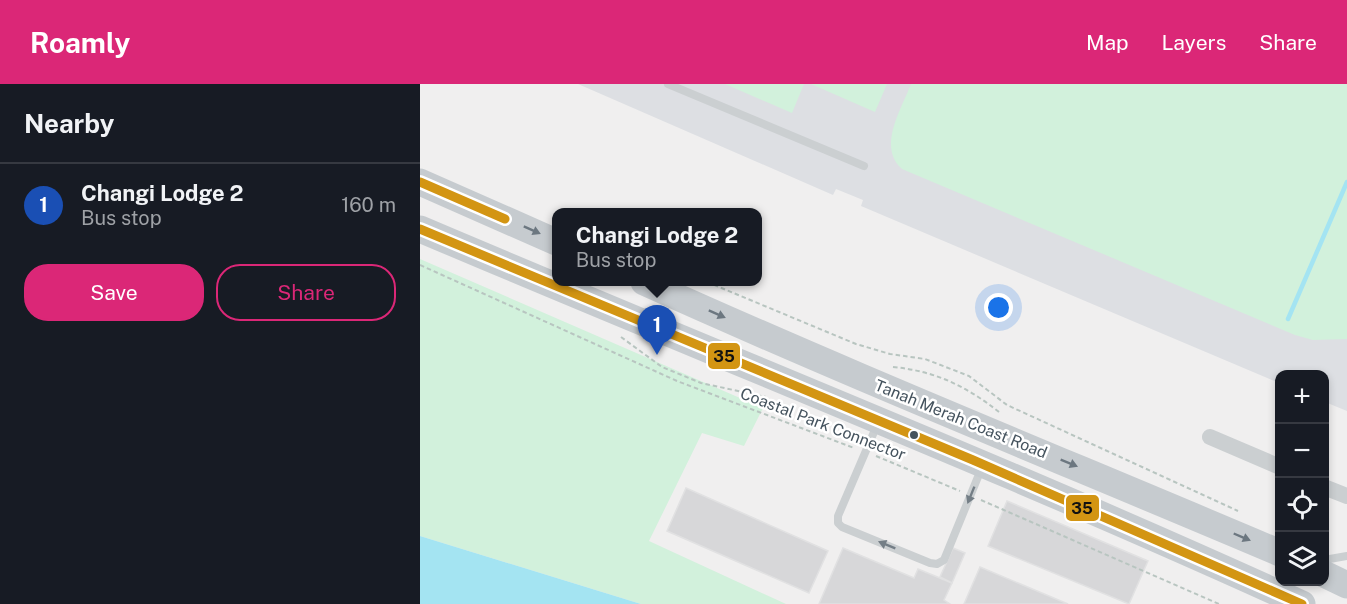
<!DOCTYPE html>
<html lang="en">
<head>
<meta charset="utf-8">
<style>
	:root { --surface:#171b24; --page:#20242c; --text:#f1f3f6; --muted:#9ea1a6; --line:#363941; --accent:#db2777 }
	body { margin:0; font-family:"Public Sans",sans-serif; background:var(--page); color:var(--text) }
	.controls { position:absolute; right:18px; bottom:18px; display:grid; overflow:hidden; border-radius:12px; box-shadow:0 3px 9px #0003 }
	.controls button { width:54px; height:54px; display:grid; place-items:center; padding:0; border:0; border-bottom:2px solid var(--line); background:var(--surface); color:var(--text); font:30px sans-serif }
	.you { position:absolute; left:579px; top:224px; width:21px; height:21px; margin:-15px; border:4px solid #fff; border-radius:50%; background:#1a73e8; box-shadow:0 0 0 9px #1a73e833 }
	.badge { display:grid; place-items:center; width:39px; height:39px; border-radius:50%; background:var(--accent); color:#fff; font-size:20px; font-weight:700 }
	.pin { position:absolute; translate:-50% -50px; filter:drop-shadow(0 2px 3px #0008) }
	.pin::after { content:''; position:absolute; top:32px; width:21px; height:18px; background:inherit; clip-path:polygon(0 0,100% 0,50% 100%) }
	.popup { position:absolute; left:132px; top:124px; width:210px; height:78px; box-sizing:border-box; display:grid; place-content:center; border-radius:12px; background:var(--surface); filter:drop-shadow(0 2px 4px #0005); font-size:20px; white-space:nowrap; color:var(--muted) }
	.popup b { font-size:22px; color:var(--text) }
	.popup::after { content:''; position:absolute; left:50%; top:100%; margin-left:-12px; border:12px solid transparent; border-top-color:var(--surface) }
	.list { margin:0; padding:0; list-style:none }
	h2 { display:flex; justify-content:space-between; align-items:center; height:78px; margin:0; padding:0 24px; font-size:26px }
	h2 small { font-size:20px; font-weight:400; color:var(--muted) }
	.list li { display:grid; grid-template-columns:39px 1fr auto; gap:18px; align-items:center; box-sizing:border-box; height:84px; padding:0 24px; border-top:2px solid var(--line) }
	.list b { display:block; font-size:22px; white-space:nowrap }
	.list p { margin:0; font-size:20px; white-space:nowrap; color:var(--muted) }
	.list em { font-size:20px; font-style:normal; color:var(--muted) }
	.actions { display:flex; gap:12px; padding:18px 24px }
	.actions a { flex:1; padding:14px 0; border:2px solid var(--accent); border-radius:24px; text-align:center; font-size:21px; color:var(--accent) }
	.actions .main { background:var(--accent); color:#fff }
	.icon { flex:none; width:33px; height:33px; fill:none; stroke:currentColor; stroke-width:2; stroke-linecap:round; stroke-linejoin:round }
	.map { position:relative; flex:none; width:927px; height:520px; overflow:hidden }
	header { display:flex; align-items:center; gap:36px; box-sizing:border-box; height:84px; padding:0 30px; background:var(--accent); color:#fff }
	header strong { font-size:28px }
	nav { display:flex; gap:33px; margin-inline-start:auto; font-size:21px }
	main { display:flex }
	aside { flex:1; background:var(--surface) }
	.map>svg:first-child { display:block }
</style>
</head>
<body>
<header>
<strong>Roamly</strong>
<nav><a>Map</a><a>Layers</a><a>Share</a></nav>
</header>
<main>
<aside>
<h2>Nearby<small></small></h2>
<ul class="list">
<li><span class="badge" style="background:#1a4fb4">1</span><div><b>Changi Lodge 2</b><p>Bus stop</p></div><em>160 m</em></li>
</ul>
<div class="actions"><a class="main">Save</a><a>Share</a></div>
</aside>
<div class="map">
<svg width="927" height="520" viewBox="0 0 927 520">
	<rect width="100%" height="100%" fill="#f0efef"/>
	<polygon fill="#dddfe3" points="158,0 927,0 927,327 905,318 904,290 860,290 859,299 441,122 443,116 416,105 413,111"/>
	<g fill="#d2f1dc">
		<polygon points="305,0 384,0 372,29"/>
		<polygon points="391,0 467,0 455,28"/>
		<path d="M491,0h436v255l-34,1 -18,-5 -393,-166c-25,-22 -1,-59 9,-85z"/>
		<polygon points="0,175 343,324 324,362 282,349 229,457 366,520 221,520 0,452"/>
	</g>
	<polygon fill="#a4e4f2" points="0,452 221,520 0,520"/>
	<g fill="none" stroke-linecap="round" stroke-linejoin="round">
		<polyline stroke="#a4e4f2" stroke-width="4.5" points="868,235 927,98"/>
	</g>
	<g fill="#d7d7d9" stroke="#e1e1e2" stroke-width="1.5">
		<polygon points="266,404 408,467 389,509 247,447"/>
		<polygon points="587,417 728,477 709,520 568,462"/>
		<polygon points="423,464 494,494 498,485 532,499 524,516 530,520 399,520"/>
		<polygon points="533,464 545,469 532,499 520,493"/>
		<polygon points="560,483 648,520 544,520"/>
	</g>
	<g fill="none" stroke-linecap="round" stroke-linejoin="round">
		<g stroke="#b8c5c0" stroke-width="2" stroke-dasharray="4.5 3" stroke-linecap="butt">
			<polyline points="0,181 257,297 434,364"/>
			<polyline points="287,198 436,260 470,270 505,275 549,292 587,321 818,427"/>
			<polyline points="201,253 242,283 281,299 346,313"/>
			<path d="M473,283c42,4 73,19 106,45"/>
			<polyline points="456,372 540,407"/>
			<polyline points="561,416 799,520"/>
		</g>
		<g stroke="#cbcfd1" stroke-width="8">
			<polyline points="248,0 444,82"/>
			<polyline points="457,341 418,432 418,439 422,443 510,479 517,480 524,476 562,383"/>
			<polyline points="904,476 927,472"/>
		</g>
		<g stroke="#cbcfd1" stroke-width="16">
			<polyline points="790,353 860,383"/>
			<polyline points="904,403 927,412"/>
		</g>
		<g stroke="#c6cbcf" stroke-width="27">
			<polyline points="0,98 136,158"/>
			<path d="M0,145c294,125 591,242 882,375"/>
			<path d="M224,198c210,95 424,181 636,271"/>
			<polyline points="904,490 927,501"/>
		</g>
		<defs>
			<g id="bus-1">
				<polyline points="0,98 85,135"/>
				<polyline points="0,145 553,376 882,520"/>
			</g>
		</defs>
		<use href="#bus-1" stroke="#fff" stroke-width="14"/>
		<use href="#bus-1" stroke="#d39513" stroke-width="9"/>
	</g>
	<defs><path id="oneway-solid" d="M-6-.8H1V-3.2L6.5 0L1 3.2V.8H-6Z" transform="scale(1.5)"/></defs>
	<g fill="#6c7780">
		<use href="#oneway-solid" transform="translate(112 146) rotate(24)"/>
		<use href="#oneway-solid" transform="translate(297 230) rotate(24)"/>
		<use href="#oneway-solid" transform="translate(649 379) rotate(22)"/>
		<use href="#oneway-solid" transform="translate(822 453) rotate(23)"/>
	</g>
	<g fill="#747e86">
		<use href="#oneway-solid" transform="translate(551 411) rotate(112)"/>
		<use href="#oneway-solid" transform="translate(467 461) rotate(-158)"/>
	</g>
	<circle fill="#45535e" stroke="#fff" stroke-width="2" cx="494" cy="351" r="5"/>
	<g text-anchor="middle" dominant-baseline="central" stroke-width="5" stroke-linejoin="round" paint-order="stroke">
		<g font-size="16" fill="#45535e" stroke="#fff">
			<text transform="translate(541 335) rotate(22)">Tanah Merah Coast Road</text>
			<text transform="translate(403 340) rotate(21)">Coastal Park Connector</text>
		</g>
	</g>
	<g stroke="#fff" stroke-width="2">
		<rect x="287" y="258" width="34" height="28" rx="6" fill="#d39513"/>
		<rect x="645" y="410" width="35" height="28" rx="6" fill="#d39513"/>
	</g>
	<g font-size="16" text-anchor="middle" font-weight="bold" fill="#111">
		<text x="304" y="278">35</text>
		<text x="662" y="430">35</text>
	</g>
</svg>
<div class="controls">
<button>+</button>
<button>−</button>
<button><svg class="icon" aria-label="locate" viewBox="0 0 24 24"><circle cx="12" cy="12" r="6"/><path d="M12 2v4M12 18v4M2 12h4M18 12h4"/></svg></button>
<button><svg class="icon" aria-label="layers" viewBox="0 0 24 24"><path d="M12 4l9 5-9 5-9-5zM3 14l9 5 9-5"/></svg></button>
</div>
<div class="you"></div>
<div class="pin badge" style="left:237px;top:271px;background:#1a4fb4">1</div>
<div class="popup"><b>Changi Lodge 2</b>Bus stop</div>
</div>
</main>
</body>
</html>
